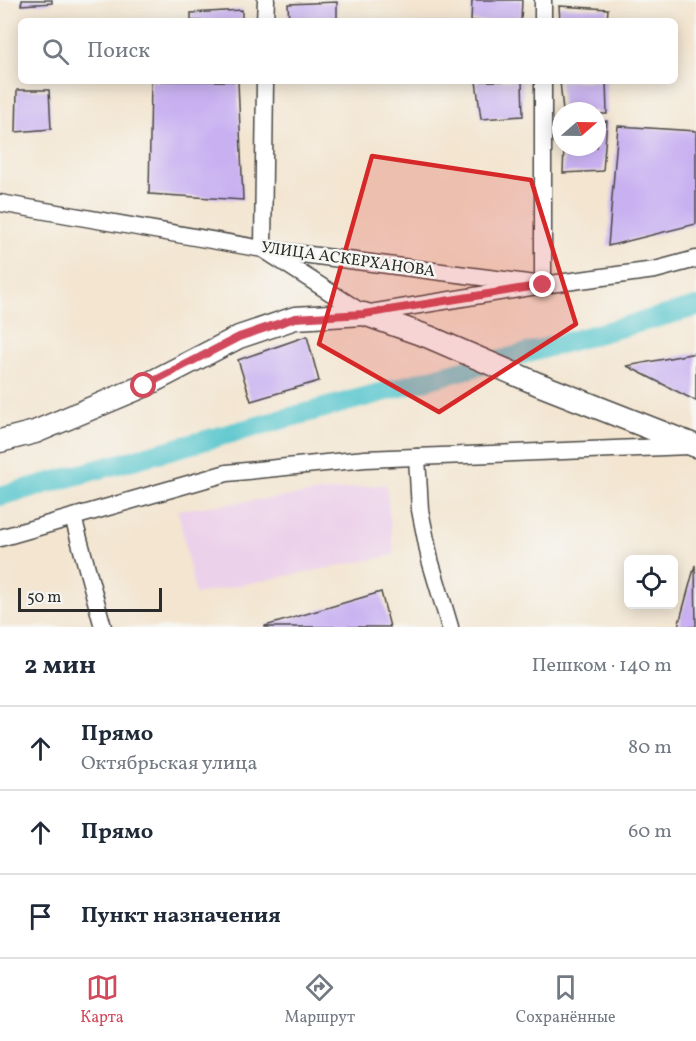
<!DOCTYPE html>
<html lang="ru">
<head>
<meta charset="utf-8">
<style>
	:root { --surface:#fff; --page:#f6f6f7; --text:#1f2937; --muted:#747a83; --line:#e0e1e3; --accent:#d1495b }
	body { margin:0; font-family:Vollkorn,serif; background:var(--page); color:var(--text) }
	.controls { position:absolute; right:18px; bottom:18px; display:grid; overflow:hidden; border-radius:9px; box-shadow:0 3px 15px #0003 }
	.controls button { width:54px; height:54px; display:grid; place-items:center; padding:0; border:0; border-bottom:2px solid var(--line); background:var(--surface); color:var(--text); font:30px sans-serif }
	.compass { position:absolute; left:552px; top:102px; width:54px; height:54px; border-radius:50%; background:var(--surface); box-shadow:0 3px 15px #0003; rotate:70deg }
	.scale { position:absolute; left:18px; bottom:15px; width:144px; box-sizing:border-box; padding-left:6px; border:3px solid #2b2b2b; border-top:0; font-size:16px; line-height:21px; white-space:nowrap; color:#2b2b2b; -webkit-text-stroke:4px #f6f6f2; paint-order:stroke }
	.stop { position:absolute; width:18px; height:18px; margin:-14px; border:4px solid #d1495b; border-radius:50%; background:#fff }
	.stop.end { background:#d1495b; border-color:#fff; box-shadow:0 2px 6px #0008 }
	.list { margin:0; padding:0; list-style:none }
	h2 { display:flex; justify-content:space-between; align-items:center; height:78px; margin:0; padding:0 24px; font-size:26px }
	h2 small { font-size:20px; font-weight:400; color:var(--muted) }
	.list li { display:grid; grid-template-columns:39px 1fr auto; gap:18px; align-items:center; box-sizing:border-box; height:84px; padding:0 24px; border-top:2px solid var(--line) }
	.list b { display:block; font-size:22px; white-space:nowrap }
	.list p { margin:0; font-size:20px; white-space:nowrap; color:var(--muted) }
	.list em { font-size:20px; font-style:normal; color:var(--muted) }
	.icon { flex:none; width:33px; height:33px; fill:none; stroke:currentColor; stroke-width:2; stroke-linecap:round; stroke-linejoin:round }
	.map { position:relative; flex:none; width:696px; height:627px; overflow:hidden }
	.search { position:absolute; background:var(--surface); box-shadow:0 3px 15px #0003; left:18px; right:18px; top:18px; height:66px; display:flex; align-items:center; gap:15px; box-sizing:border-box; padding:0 21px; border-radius:9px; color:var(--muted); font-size:22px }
	.sheet { height:330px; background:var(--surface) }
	nav { display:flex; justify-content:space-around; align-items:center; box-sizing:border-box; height:84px; border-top:2px solid var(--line); background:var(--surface); font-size:16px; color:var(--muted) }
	nav a { display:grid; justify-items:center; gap:3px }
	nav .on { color:var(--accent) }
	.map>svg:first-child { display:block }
</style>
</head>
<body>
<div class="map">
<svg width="696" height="627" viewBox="0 0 696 627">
	<rect width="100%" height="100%" fill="#f6f6f2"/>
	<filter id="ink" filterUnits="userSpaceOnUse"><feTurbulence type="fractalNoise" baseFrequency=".0167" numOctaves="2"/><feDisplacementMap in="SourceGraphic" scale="12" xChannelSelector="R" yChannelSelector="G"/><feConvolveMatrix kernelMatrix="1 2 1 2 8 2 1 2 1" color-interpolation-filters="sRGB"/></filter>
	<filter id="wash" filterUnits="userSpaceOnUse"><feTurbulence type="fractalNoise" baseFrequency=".008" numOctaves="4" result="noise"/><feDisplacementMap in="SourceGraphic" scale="24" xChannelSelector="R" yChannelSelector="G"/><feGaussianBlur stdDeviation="1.35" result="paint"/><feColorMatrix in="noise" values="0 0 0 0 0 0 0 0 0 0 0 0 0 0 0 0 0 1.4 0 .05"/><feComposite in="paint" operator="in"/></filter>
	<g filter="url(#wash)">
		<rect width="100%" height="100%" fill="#f3e5d0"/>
		<polygon fill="#ecd1ea" points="386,484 394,555 195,594 178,510"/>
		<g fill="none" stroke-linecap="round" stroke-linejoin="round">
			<polyline stroke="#58c6cd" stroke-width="20" points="0,496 696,307"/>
		</g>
		<g id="blocks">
			<g fill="#c9b1f1">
				<polygon points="22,0 52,0 52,3 21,5"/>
				<polygon points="472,0 522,0 521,21 471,21"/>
				<polygon points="337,2 337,21 289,21 288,4"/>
				<polygon points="559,6 608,9 607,21 560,21"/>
				<polygon points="242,10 242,21 191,21 191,13"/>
				<polygon points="151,81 238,81 243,200 149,194"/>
				<polygon points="476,81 522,81 523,116 481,119"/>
				<polygon points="560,81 606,81 607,114 597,114 597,111 563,111"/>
				<polygon points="17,90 49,90 51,129 16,132"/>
				<polygon points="607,121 603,171 563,173 564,147 597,147 597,122"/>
				<polygon points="618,126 696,131 696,224 608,246"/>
				<polygon points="307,336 319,381 251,401 238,360"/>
				<polygon points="696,353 696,401 627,366"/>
				<polygon points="695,565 696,627 678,627"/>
				<polygon points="381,592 390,627 265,627 265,626"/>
			</g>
		</g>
	</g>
	<g filter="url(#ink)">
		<use href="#blocks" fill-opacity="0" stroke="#494744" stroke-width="1.5"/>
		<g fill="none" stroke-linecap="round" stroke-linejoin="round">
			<defs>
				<g id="street">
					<polyline points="543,0 543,21"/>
					<polyline points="265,21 266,0"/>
					<polyline points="265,81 263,249 364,314 543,285 543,81"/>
					<polyline points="0,203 263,249 543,285 655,270 696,259"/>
					<polyline points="417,457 420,510 430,560 450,627"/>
					<polyline points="73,517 103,627"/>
					<polyline points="0,538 227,473 365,459 689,446"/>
				</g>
				<polyline id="secondary" points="0,441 35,432 144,386 239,337 295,318 364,314 429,337 538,384 696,446"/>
			</defs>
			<use href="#street" stroke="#494744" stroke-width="19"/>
			<use href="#secondary" stroke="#494744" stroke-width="25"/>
			<use href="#street" stroke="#fff" stroke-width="16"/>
			<use href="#secondary" stroke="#fff" stroke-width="22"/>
		</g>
	</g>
	<g fill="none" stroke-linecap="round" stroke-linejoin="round" filter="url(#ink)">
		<polyline stroke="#d1495b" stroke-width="8" points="144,386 239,337 295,318 364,314 543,285"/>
	</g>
	<path fill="#d62828" fill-opacity="0.2" stroke="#d62828" stroke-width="4.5" stroke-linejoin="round" d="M372,156l159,24 45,144 -137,88 -120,-68z"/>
	<g text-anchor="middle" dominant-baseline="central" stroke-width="5" stroke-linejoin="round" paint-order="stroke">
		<g font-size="16" fill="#2b2b2b" stroke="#f6f6f2">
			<text transform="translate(348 260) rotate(8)">УЛИЦА АСКЕРХАНОВА</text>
		</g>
	</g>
</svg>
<div class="controls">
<button><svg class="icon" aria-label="locate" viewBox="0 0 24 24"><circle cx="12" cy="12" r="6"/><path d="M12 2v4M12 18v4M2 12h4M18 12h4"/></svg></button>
</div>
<svg class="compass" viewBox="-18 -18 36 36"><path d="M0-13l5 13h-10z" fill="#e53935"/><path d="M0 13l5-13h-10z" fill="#747a83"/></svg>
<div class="scale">50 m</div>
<div class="stop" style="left:144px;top:386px"></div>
<div class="stop end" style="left:543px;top:285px"></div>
<div class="search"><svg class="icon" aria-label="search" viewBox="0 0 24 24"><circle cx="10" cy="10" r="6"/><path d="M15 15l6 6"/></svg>Поиск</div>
</div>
<section class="sheet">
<h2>2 мин<small>Пешком · 140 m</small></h2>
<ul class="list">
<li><svg class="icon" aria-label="ahead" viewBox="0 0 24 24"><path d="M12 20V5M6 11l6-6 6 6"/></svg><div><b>Прямо</b><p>Октябрьская улица</p></div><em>80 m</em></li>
<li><svg class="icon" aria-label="ahead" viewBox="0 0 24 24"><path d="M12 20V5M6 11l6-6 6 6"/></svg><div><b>Прямо</b></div><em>60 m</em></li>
<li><svg class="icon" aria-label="arrive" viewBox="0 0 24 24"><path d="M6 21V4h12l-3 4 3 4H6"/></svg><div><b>Пункт назначения</b></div></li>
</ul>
</section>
<nav>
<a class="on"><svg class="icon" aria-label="map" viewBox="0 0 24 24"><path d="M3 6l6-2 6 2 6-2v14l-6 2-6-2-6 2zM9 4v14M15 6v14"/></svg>Карта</a>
<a><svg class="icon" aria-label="directions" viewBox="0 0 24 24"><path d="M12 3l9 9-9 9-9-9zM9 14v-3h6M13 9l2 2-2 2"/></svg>Маршрут</a>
<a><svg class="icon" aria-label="saved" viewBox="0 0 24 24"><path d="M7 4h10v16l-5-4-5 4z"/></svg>Сохранённые</a>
</nav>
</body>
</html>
